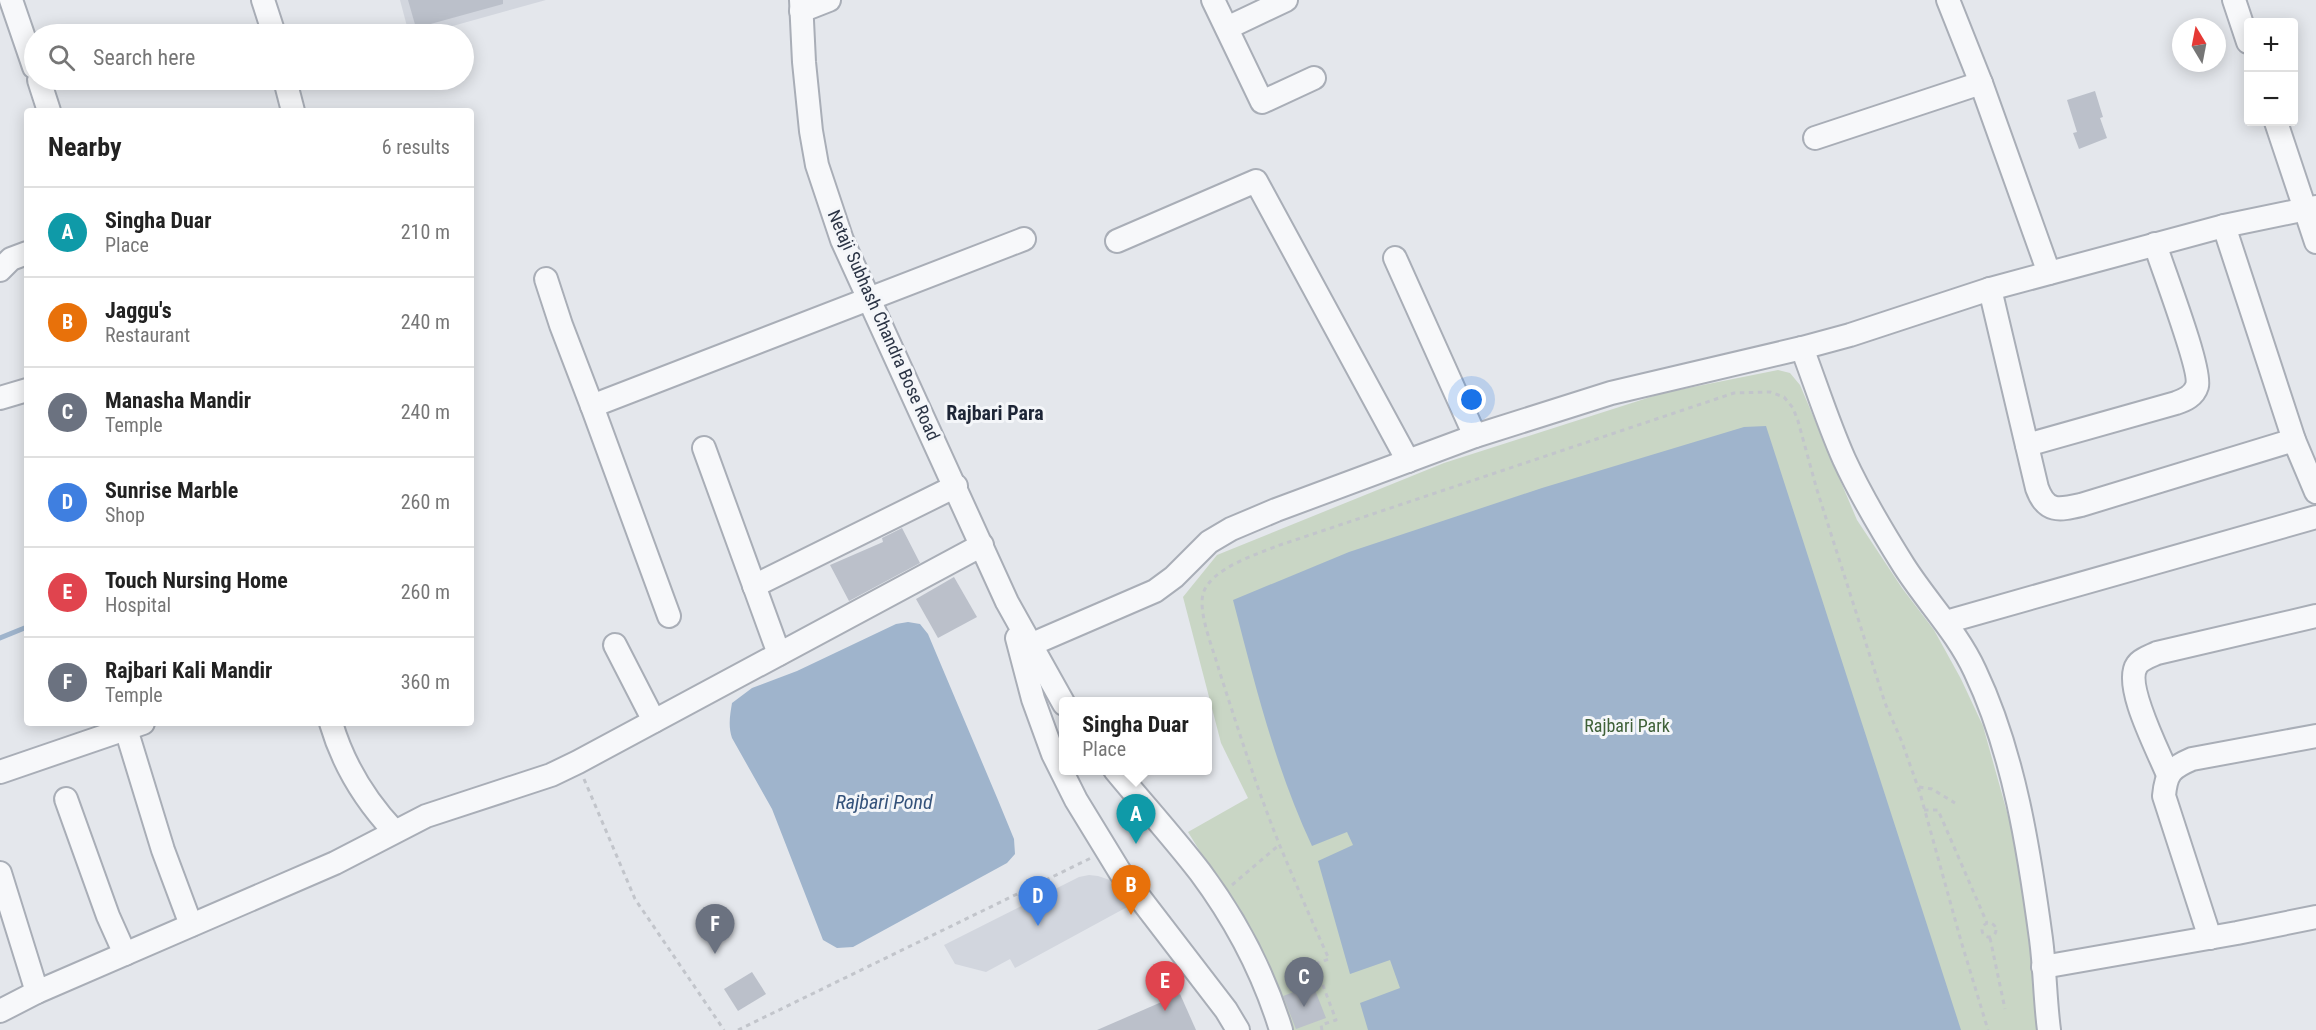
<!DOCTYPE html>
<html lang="en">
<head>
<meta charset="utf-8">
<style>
	:root { --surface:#fff; --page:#f2f2f2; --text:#222; --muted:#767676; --line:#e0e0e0; --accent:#0b8043 }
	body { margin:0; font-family:"Roboto Condensed",sans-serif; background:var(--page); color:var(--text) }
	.controls { position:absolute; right:18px; top:18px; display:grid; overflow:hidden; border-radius:6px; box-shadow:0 3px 15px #0003 }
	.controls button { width:54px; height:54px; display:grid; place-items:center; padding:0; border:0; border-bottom:2px solid var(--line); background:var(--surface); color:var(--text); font:30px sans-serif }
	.compass { position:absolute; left:2172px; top:18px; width:54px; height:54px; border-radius:50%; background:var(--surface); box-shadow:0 3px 15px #0003; rotate:350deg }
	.you { position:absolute; left:1472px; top:400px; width:21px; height:21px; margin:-15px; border:4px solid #fff; border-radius:50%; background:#1a73e8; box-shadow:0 0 0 9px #1a73e833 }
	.badge { display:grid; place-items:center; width:39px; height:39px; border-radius:50%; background:var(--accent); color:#fff; font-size:20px; font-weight:700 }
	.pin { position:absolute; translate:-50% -50px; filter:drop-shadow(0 2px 3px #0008) }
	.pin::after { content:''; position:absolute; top:32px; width:21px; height:18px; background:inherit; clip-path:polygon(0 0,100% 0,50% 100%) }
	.popup { position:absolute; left:1059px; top:697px; width:153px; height:78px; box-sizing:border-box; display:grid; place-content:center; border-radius:6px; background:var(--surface); filter:drop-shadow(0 2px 4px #0005); font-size:20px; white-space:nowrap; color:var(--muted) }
	.popup b { font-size:22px; color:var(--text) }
	.popup::after { content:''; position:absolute; left:50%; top:100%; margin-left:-12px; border:12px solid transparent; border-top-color:var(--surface) }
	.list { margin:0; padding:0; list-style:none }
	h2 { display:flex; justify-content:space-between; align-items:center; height:78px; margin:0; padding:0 24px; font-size:26px }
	h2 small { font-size:20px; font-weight:400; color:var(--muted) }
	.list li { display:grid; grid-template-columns:39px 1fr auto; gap:18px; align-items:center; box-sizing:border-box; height:90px; padding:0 24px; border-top:2px solid var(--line) }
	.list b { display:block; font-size:22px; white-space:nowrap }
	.list p { margin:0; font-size:20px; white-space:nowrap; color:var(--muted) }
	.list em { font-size:20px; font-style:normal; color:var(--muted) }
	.icon { flex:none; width:33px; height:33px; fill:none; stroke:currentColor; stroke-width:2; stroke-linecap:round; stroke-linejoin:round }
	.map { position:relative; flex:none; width:2316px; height:1030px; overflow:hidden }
	.search { position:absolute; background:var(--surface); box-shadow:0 3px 15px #0003; left:24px; top:24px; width:450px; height:66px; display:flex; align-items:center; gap:15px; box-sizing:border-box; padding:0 21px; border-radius:33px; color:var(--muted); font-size:22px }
	.panel { position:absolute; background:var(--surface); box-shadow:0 3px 15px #0003; left:24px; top:108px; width:450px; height:618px; border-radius:6px }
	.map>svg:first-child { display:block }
</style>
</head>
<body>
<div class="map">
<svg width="2316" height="1030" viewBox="0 0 2316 1030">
	<rect width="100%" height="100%" fill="#e4e7ec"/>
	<g fill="#d2d6de">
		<polygon points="400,0 546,0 424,34 409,34"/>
		<polygon points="1089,875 1098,876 1113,881 1129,906 1015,968 1010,959 986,972 955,964 944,945 1079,877"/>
	</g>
	<polygon fill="#c9d6c5" points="1778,370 1790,373 1800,385 1857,520 1902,588 1934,630 1961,679 1983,726 2012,830 2033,922 2041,1030 1290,1030 1225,892 1188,832 1248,798 1221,743 1183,597 1217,555 1444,463 1663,393"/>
	<g fill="#9fb4cc">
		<path d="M1766,426l195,604h-593l-8,-27 40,-15 -10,-28 -40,14 -32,-113 35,-16 -6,-13 -35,14c-37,-79 -57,-162 -79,-246l116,-48 193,-64 202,-61z"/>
		<path d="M908,622l12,2 8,10 70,166 16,39 1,15 -8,9 -154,84 -16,1 -14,-8 -51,-131 -40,-71c-4,-12 -2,-23 0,-35l20,-15 45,-17 99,-47z"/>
	</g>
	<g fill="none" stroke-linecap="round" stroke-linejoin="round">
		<polyline stroke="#9fb4cc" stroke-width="5" points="0,638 27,627"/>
	</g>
	<g fill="#bbc0ca">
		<polygon points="408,0 503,0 503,4 416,28"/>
		<polygon points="2095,91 2103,117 2100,118 2107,138 2079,149 2073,133 2077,132 2067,100"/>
		<polygon points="902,528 920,563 849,601 830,565 883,542 882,538"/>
		<polygon points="954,577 977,617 938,638 916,599"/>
		<polygon points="752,972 766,994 738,1011 724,989"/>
		<polygon points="1313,985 1326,1018 1296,1029 1283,996"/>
		<polygon points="1180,994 1196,1030 1097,1030"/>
	</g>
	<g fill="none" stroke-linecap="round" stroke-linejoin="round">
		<defs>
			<g id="minor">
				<polyline points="11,0 34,67"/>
				<polyline points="263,0 274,34"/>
				<polyline points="801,0 804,62 811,131 817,165 842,240 1007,602 1064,704"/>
				<polyline points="1213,0 1262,102 1314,78"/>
				<polyline points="1948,0 1981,83 2049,273"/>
				<polyline points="2234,0 2248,42"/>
				<polyline points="801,11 829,0"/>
				<polyline points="1227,28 1286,0"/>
				<polyline points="39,80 49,111"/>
				<polyline points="285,80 293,111"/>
				<polyline points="2276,122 2316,242"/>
				<polyline points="1815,138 1981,83"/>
				<polyline points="2224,226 2294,440 2316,492"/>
				<polyline points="1117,241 1256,181 1408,461"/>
				<polyline points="1395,258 1475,436"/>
				<polyline points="0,270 11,259 27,253"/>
				<polyline points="546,279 561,325 592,406"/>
				<path d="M1990,289l47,199c9,25 22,22 44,17l213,-65"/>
				<path d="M1802,348c14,37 26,75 42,111 17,37 38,72 60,107 23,36 53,66 71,105 39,82 54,179 66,268 4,30 4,61 8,91"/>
				<polyline points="0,398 27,390"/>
				<path d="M2027,445l149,-42c9,-3 18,-7 21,-17 5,-16 -35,-119 -42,-142"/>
				<polyline points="704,448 779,654"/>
				<polyline points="754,586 956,486"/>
				<polyline points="669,616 592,406 1024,239"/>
				<polyline points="1946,622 2316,517"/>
				<polyline points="1017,638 1033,699 1053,754 1076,800 1120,872 1226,1010 1238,1030"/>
				<polyline points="615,645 654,721"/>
				<polyline points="1030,645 1155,591 1174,577 1209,542 1231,529 1276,510 1475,436 1611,393 1802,348 1850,335 1990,289 2224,226 2316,207"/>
				<path d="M331,723c12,41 34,77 63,108"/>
				<polyline points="126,729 163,850 191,925"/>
				<path d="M1115,770c28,34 58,67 85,102 35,47 64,102 81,158"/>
				<polyline points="0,772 143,723"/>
				<path d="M2168,775c-9,-23 -45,-90 -31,-110 4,-6 14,-9 20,-12l159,-37"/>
				<polyline points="66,799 108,916 125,954"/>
				<polyline points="0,873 37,992"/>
				<path d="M2210,938l-46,-142c2,-23 7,-28 28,-37l124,-23"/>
				<polyline points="2043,967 2237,933 2316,917"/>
				<polyline points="0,1011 37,992 335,863 426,816 551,775 578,762 982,545"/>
			</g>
		</defs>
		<use href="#minor" stroke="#a9aeb7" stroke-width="26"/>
		<g stroke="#c2c5cb" stroke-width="3" stroke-dasharray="4.5 4.5" stroke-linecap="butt">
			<polyline points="584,779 635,899 724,1030"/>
			<polyline points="1919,787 1932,789 1955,803"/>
			<polyline points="1924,810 1938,810 1987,923"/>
			<polyline points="1232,885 1279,845"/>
			<circle cx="1989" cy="930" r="7"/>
			<polyline points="1990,938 2005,1009"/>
			<polyline points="738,1030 1091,858"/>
			<path d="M1322,1030l-1,-5 15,-5 -21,-56 14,-5c-17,-37 -33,-75 -49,-113 -23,-57 -42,-117 -61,-176 -5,-19 -21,-56 -16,-76 7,-25 52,-39 74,-48l457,-153 36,-1 14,5 9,11 5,13 19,69 68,213 17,39 18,51 41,148 27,89"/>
		</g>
		<use href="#minor" stroke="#f7f8fa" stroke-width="22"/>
	</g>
	<g text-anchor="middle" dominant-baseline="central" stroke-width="6" stroke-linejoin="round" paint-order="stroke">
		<g font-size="18" fill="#2b3445" stroke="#f4f6f9">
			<text transform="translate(884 325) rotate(66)">Netaji Subhash Chandra Bose Road</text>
		</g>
		<g font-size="18" fill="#3f6138" stroke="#f4f6f9">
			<text x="1627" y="725">Rajbari Park</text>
		</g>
		<g font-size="20" font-weight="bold" fill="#1d2536" stroke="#f4f6f9">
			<text x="995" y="413">Rajbari Para</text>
		</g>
		<g font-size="20" font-style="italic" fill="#34527a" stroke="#f4f6f9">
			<text x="884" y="802">Rajbari Pond</text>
		</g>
	</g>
</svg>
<div class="controls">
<button>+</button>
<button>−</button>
</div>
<svg class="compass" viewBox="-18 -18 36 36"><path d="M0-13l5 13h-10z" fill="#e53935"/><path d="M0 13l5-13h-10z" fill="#767676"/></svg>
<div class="you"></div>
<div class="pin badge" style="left:1136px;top:844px;background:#0f9aa8">A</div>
<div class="popup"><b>Singha Duar</b>Place</div>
<div class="pin badge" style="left:1131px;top:915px;background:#e8710a">B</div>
<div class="pin badge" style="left:1304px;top:1007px;background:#6b7280">C</div>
<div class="pin badge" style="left:1038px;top:926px;background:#3f7fe0">D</div>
<div class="pin badge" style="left:1165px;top:1011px;background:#e0444e">E</div>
<div class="pin badge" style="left:715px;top:954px;background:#6b7280">F</div>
<div class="search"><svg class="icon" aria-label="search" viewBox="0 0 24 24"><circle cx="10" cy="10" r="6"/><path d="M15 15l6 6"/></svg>Search here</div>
<section class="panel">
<h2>Nearby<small>6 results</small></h2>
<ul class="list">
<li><span class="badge" style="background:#0f9aa8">A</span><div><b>Singha Duar</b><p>Place</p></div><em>210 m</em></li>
<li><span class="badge" style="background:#e8710a">B</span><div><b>Jaggu's</b><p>Restaurant</p></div><em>240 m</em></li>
<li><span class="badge" style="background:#6b7280">C</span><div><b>Manasha Mandir</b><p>Temple</p></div><em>240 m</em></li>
<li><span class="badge" style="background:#3f7fe0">D</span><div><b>Sunrise Marble</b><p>Shop</p></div><em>260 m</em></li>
<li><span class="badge" style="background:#e0444e">E</span><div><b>Touch Nursing Home</b><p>Hospital</p></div><em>260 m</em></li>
<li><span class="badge" style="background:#6b7280">F</span><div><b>Rajbari Kali Mandir</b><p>Temple</p></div><em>360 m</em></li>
</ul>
</section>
</div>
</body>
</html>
